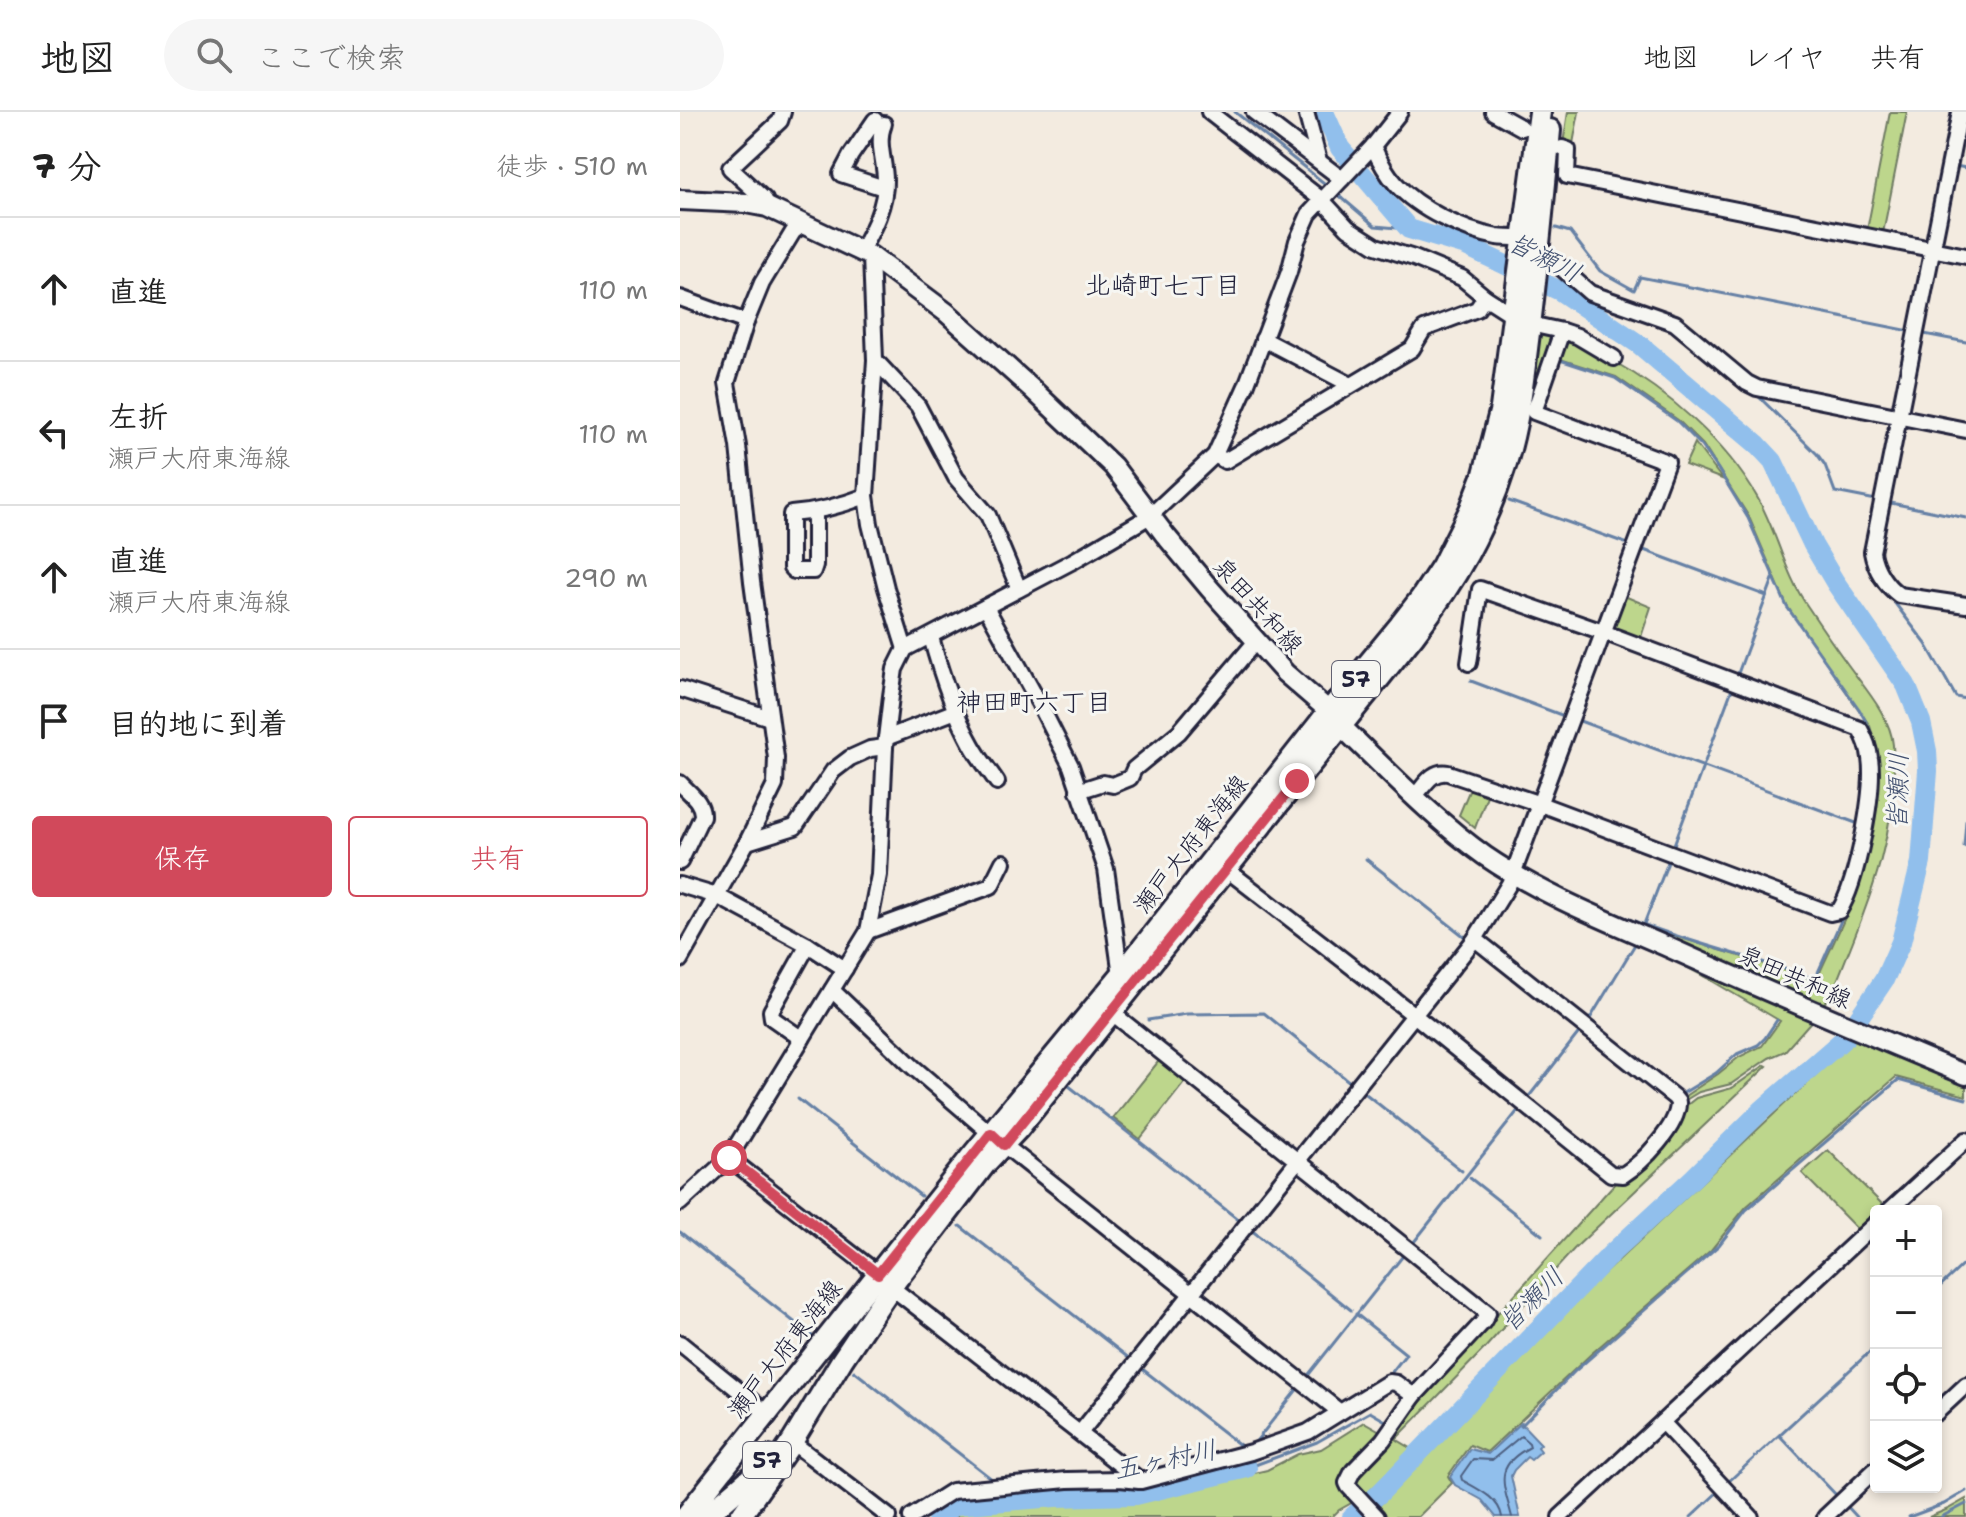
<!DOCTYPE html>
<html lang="ja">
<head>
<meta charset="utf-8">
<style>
	:root { --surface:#fff; --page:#f6f6f6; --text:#222; --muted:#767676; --line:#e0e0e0; --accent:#d1495b }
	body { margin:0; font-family:"Shantell Sans","Klee One",sans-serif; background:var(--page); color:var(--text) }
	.controls { position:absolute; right:24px; bottom:24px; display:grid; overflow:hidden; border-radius:8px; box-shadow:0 4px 12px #0003 }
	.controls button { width:72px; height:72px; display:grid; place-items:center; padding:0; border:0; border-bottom:2px solid var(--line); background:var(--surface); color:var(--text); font:40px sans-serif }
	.stop { position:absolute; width:24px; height:24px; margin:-18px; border:6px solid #d1495b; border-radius:50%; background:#fff }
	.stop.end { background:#d1495b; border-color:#fff; box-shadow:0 2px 8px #0008 }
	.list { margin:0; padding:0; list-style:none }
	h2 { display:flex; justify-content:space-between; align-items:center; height:104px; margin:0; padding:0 32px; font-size:34px }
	h2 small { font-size:26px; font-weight:400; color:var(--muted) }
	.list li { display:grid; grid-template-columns:52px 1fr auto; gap:24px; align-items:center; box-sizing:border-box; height:144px; padding:0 32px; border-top:2px solid var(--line) }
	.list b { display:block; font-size:30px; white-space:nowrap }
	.list p { margin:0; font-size:26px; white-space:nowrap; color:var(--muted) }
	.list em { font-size:26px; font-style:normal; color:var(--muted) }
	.actions { display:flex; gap:16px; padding:24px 32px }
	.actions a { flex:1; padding:18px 0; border:2px solid var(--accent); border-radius:8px; text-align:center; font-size:28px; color:var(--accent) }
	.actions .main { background:var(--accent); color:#fff }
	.icon { flex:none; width:44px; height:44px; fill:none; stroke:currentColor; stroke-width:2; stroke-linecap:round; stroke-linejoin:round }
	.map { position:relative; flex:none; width:1286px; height:1405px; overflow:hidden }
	header { display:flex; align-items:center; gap:48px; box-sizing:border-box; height:112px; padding:0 40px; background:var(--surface); border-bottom:2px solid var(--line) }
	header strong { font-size:38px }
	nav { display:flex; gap:44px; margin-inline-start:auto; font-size:28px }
	.search { width:560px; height:72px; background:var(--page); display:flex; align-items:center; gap:20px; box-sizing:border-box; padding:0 28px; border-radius:44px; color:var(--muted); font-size:30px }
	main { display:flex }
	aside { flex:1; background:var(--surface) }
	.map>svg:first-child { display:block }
</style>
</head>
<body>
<header>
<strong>地図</strong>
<div class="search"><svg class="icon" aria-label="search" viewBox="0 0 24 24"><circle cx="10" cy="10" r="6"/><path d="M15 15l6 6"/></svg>ここで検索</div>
<nav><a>地図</a><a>レイヤ</a><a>共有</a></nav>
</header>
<main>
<aside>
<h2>7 分<small>徒歩 · 510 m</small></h2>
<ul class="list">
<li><svg class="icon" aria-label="ahead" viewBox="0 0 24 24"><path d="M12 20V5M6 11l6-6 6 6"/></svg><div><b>直進</b></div><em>110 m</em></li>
<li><svg class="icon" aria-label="left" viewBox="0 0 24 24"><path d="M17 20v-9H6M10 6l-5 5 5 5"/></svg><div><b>左折</b><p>瀬戸大府東海線</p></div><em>110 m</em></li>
<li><svg class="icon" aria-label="ahead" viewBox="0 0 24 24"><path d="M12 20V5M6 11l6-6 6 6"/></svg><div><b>直進</b><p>瀬戸大府東海線</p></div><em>290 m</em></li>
<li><svg class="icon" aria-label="arrive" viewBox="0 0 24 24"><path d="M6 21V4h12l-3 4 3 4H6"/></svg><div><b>目的地に到着</b></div></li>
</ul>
<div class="actions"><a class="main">保存</a><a>共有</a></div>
</aside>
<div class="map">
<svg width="1286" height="1405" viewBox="0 0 1286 1405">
	<rect width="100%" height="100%" fill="#f3ebe0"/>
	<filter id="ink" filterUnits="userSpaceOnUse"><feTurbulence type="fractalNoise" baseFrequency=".0125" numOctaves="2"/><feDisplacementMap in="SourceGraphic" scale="16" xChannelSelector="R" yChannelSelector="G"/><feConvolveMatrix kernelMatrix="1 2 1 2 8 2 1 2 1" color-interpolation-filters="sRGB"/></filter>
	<g filter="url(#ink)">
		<g fill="#bdd68c" stroke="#707c64" stroke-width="2">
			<polygon points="888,0 899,0 892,37 883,32"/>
			<polygon points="1210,0 1227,0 1203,121 1187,118"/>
			<polygon points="860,220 876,221 851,295"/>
			<path d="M889,227c14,7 30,14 44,22 54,30 113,81 144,136 20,34 28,78 51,110 12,18 25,37 38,55 16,23 45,54 47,83 7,89 -28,165 -60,246l-10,14 -177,-75 2,-3c55,19 112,34 168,54 17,-38 36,-74 48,-114 5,-16 7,-33 9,-49 6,-31 7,-62 -3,-92l-83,-120 -38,-89 -46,-72 -25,-25 -62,-43 -59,-19 7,-16z"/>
			<polygon points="1015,331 1042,367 1005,353"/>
			<polygon points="942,483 971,495 959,531 931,520"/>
			<polygon points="792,672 809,678 795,716 779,703"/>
			<polygon points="960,830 1134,906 1105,939 1089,946 1051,972 1019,980 1004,989 1002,986 1038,962 1059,945 1082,934 1100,909 1027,866"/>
			<polygon points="1179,922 1286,968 1286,984 1216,965 1066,1095 1031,1138 911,1242 807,1340 790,1333 768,1364 772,1371 738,1405 703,1405 696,1397 911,1174"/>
			<polygon points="482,945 508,966 460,1027 433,1006"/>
			<polygon points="1085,953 1087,954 894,1137 804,1237 716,1327 734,1338 684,1384 659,1398 652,1405 266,1405 278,1398 376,1388 457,1389 587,1358 618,1342 641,1337 684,1310 709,1324 736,1287 810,1210 936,1070 942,1069 1002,997 1016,986 1052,976"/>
			<polygon points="1148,1038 1206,1096 1202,1099 1196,1099 1196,1105 1180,1120 1122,1061"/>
			<polygon points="1286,1387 1286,1405 1249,1405 1268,1397"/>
		</g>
		<polygon fill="#91bfec" stroke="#6580a5" stroke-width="2" points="841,1311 861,1332 858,1335 861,1339 851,1348 847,1345 834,1358 831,1364 840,1405 816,1405 802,1388 775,1373 770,1365 790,1337 808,1342"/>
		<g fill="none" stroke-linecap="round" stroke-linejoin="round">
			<path stroke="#4e6182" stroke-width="2" d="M822,1405c-3,-19 -24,-28 -40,-37l-1,-4 12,-17 19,1 29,-24 8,7 1,4c-37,19 -27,36 -18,70"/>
			<g stroke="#6580a5" stroke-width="3">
				<polyline points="555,0 649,75"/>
				<polyline points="1275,54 1286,56"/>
				<polyline points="655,80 695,114 729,117"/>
				<polyline points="876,116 890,120 920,159 954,178 960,165 1230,219"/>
				<polyline points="1239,221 1286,230"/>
				<polyline points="880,248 935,266 997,309 1022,334 1038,357 1068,406 1107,495 1179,597 1189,615 1195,637"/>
				<polyline points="1076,282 1137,342 1145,353 1155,380 1196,388"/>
				<polyline points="829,389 948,432"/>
				<polyline points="1206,390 1286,406"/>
				<polyline points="961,437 1087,484"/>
				<polyline points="1214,490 1246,532 1276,585 1286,587"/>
				<polyline points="1057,564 1093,467"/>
				<polyline points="791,569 884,604"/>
				<polyline points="897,608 1176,711"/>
				<polyline points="744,680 761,698"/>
				<polyline points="1286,709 1284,734 1286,735"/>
				<polyline points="992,738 1052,577"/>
				<polyline points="686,747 785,825"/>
				<polyline points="866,770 881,777"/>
				<path d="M891,782c25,11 49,22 74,31 56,21 114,34 170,54l28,-63"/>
				<polyline points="964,812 990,745"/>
				<polyline points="468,908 507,902 584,901 671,971"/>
				<polyline points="908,910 957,829"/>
				<polyline points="389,974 560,1109"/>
				<polyline points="681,978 782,1059"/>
				<polyline points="1000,983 1036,961 1057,942 1078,933 1085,926 1097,908"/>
				<polyline points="118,987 241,1084"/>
				<polyline points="847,987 901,918"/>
				<polyline points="790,1066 862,1123"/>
				<polyline points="280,1114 450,1247"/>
				<polyline points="570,1117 671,1198"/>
				<polyline points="0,1120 132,1224"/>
				<polyline points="730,1135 840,996"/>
				<polyline points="1256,1178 1286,1150"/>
				<polyline points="676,1202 726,1242 712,1260 713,1264"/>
				<polyline points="461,1256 565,1337"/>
				<polyline points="174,1259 313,1368"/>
				<polyline points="626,1266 726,1140"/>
				<polyline points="841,1314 895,1259 1039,1133 1066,1098 1218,968 1286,987"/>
				<polyline points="1100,1324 1158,1385"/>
				<polyline points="574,1332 619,1275"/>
				<polyline points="568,1346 567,1356 637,1330 690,1300 709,1311"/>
				<polyline points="1047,1371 1196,1234"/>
				<polyline points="315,1390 315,1381"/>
				<polyline points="1166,1393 1177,1405"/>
				<polyline points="1011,1405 1040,1378"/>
				<polyline points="1229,1405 1264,1392 1286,1379"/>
				<polyline points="1261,1405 1286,1392"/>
			</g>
			<g stroke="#91bfec" stroke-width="20">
				<polyline points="644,0 660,36 729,117 786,134 880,179 960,233 1078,333 1093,349 1133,433 1155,470 1226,573 1241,610 1247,639 1248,659 1241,750 1221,830 1204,868 1165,926 1082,998 1011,1068 933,1140 699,1382 672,1405"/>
				<polyline points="257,1405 276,1393 375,1385 456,1383 567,1356"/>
			</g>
			<defs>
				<g id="minor">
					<polyline points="529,0 642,88 668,116 696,134 734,146 782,166 805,185 833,203"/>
					<polyline points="574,0 662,67"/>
					<polyline points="626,0 639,49"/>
					<polyline points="813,0 842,16"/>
					<path d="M1280,0l-88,440c3,17 13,33 27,43l67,10"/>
					<polyline points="195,8 171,43 161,62 204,76"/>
					<path d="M693,34c6,14 13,27 23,38 22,25 68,47 101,53 8,1 17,1 25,1"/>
					<polyline points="882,36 888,38 887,64 1286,144"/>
					<polyline points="87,95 85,88 50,56 100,9 103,0"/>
					<path d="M181,139c12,-22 25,-46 24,-71 0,-19 -9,-38 -1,-56"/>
					<polyline points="858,142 871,147 910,181 995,211 1067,271 1077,276 1286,318"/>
					<polyline points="191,144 195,248 186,384 190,412 206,476 225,537"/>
					<polyline points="0,186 66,210"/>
					<polyline points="850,212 882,219 897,224 934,246"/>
					<polyline points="583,227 671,273"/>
					<polyline points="195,248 238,294 276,366 308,403 339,477"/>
					<polyline points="535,343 545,349 732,237 744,217 797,197 805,185"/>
					<path d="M135,401v52l-2,6h-19l-3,-3v-54c27,-2 49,-8 75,-18"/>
					<polyline points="306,495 359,591 391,654 426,757 441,863"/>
					<path d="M251,525c10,37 22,74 41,108 7,13 17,25 25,37"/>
					<polyline points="0,577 90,606"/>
					<polyline points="206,626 276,599"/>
					<path d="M0,671c9,10 23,19 22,33l-22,46"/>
					<polyline points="398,679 423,671 433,673 450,666 454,657 499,620 577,528"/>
					<path d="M735,684c10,-11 17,-26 33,-23l92,31 290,109 9,-2c18,-28 36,-120 31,-153 -1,-11 -5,-20 -10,-29l-257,-97 -123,-43 -11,74"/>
					<polyline points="67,730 115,715 153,659 170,646 190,637 205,635"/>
					<path d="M546,757l188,146 197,159 12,1c19,-12 56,-49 55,-73l-4,-5 -199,-158"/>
					<polyline points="0,773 37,784 128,833 165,857"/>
					<polyline points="188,819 311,774 323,750"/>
					<polyline points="0,848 67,730 95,673 96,646 72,470 58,334 47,271 66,210 82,171 113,120 122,113"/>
					<polyline points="152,878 233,955 324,1033 660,1300"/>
					<polyline points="431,900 808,1201 803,1210 734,1284 703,1328 673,1359 667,1371 669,1375 697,1405"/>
					<polyline points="122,927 92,906 91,899 128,833"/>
					<polyline points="49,1046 198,1162"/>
					<polyline points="0,1091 49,1046 188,819 199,763 205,635 211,584 215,557 225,537 393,449 470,404 535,343 566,274 609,160 617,129 629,102 693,34 720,0"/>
					<polyline points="1209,1099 1286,1028"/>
					<polyline points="211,1175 461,1369 571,1340 628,1320 709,1270 716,1271 734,1284"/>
					<polyline points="0,1231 88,1302"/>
					<polyline points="1256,1301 1286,1273"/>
					<polyline points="982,1310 1071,1405"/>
					<polyline points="400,1321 795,827 829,772 833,762 987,350 854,300 882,219"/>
					<polyline points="112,1330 209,1405"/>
					<polyline points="231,1405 272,1379 387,1368 440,1367 459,1369"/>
					<polyline points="880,1405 1196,1111"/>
					<polyline points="1145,1405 1196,1357"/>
				</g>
				<path id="secondary" d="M0,88l66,3 21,4 104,49 76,57 84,75 82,78 52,69 45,54 75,84 44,38 12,15c46,44 92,93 144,130 57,39 123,65 185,92 98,44 197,86 296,127"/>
				<g id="primary">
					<polyline points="5,1405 290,1046 441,863 649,599 720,513 741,486 762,454 790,398 804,362 821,296 860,0"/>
					<polyline points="25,1405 77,1360 89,1345"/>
					<path d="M60,1405l52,-75 50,-82 49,-73 95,-124 32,-34 396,-494c42,-55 71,-105 92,-172 14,-45 18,-92 24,-138 8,-65 14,-130 20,-195"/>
				</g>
			</defs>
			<use href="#minor" stroke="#22223b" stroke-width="20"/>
			<use href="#secondary" stroke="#22223b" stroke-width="24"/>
			<use href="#primary" stroke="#22223b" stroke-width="26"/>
			<use href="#minor" stroke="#f6f6f2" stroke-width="14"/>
			<use href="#secondary" stroke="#f6f6f2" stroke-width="18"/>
			<use href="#primary" stroke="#f6f6f2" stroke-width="20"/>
		</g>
	</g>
	<g fill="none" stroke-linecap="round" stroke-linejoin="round" filter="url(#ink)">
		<polyline stroke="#d1495b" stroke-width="10" points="49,1046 198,1162 311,1021 324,1033 617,669"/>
	</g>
	<g text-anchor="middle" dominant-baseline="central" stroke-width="6" stroke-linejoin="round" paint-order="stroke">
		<g fill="#f6f6f2" stroke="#626272" stroke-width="2">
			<rect x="652" y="549" width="48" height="36" rx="6"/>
			<rect x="63" y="1330" width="48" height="36" rx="6"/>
		</g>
		<g font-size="22" font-weight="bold" fill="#22223b">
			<text x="676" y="567">57</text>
			<text x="87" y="1348">57</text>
		</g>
		<g font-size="24" fill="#22223b" stroke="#f6f6f2">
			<text transform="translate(578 494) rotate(48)">泉田共和線</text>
			<text transform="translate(511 732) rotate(-52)">瀬戸大府東海線</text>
			<text transform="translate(1115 865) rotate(24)">泉田共和線</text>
			<text transform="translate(105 1237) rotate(-52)">瀬戸大府東海線</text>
		</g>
		<g font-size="26" font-style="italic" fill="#435170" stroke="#f6f6f2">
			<text transform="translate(865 145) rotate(27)">皆瀬川</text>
			<text transform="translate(1217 679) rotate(-89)">皆瀬川</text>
			<text transform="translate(851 1187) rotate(-45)">皆瀬川</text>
			<text transform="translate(485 1347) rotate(-12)">五ヶ村川</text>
		</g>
		<g font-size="26" fill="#22223b" stroke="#f6f6f2">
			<text x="483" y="172">北崎町七丁目</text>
			<text x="354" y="589">神田町六丁目</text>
		</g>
	</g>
</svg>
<div class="controls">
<button>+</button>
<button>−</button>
<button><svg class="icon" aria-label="locate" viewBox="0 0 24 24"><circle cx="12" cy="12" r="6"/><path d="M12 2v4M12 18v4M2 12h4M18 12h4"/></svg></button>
<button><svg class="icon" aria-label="layers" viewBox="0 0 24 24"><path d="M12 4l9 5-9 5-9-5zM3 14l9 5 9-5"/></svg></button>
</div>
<div class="stop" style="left:49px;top:1046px"></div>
<div class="stop end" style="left:617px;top:669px"></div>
</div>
</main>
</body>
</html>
